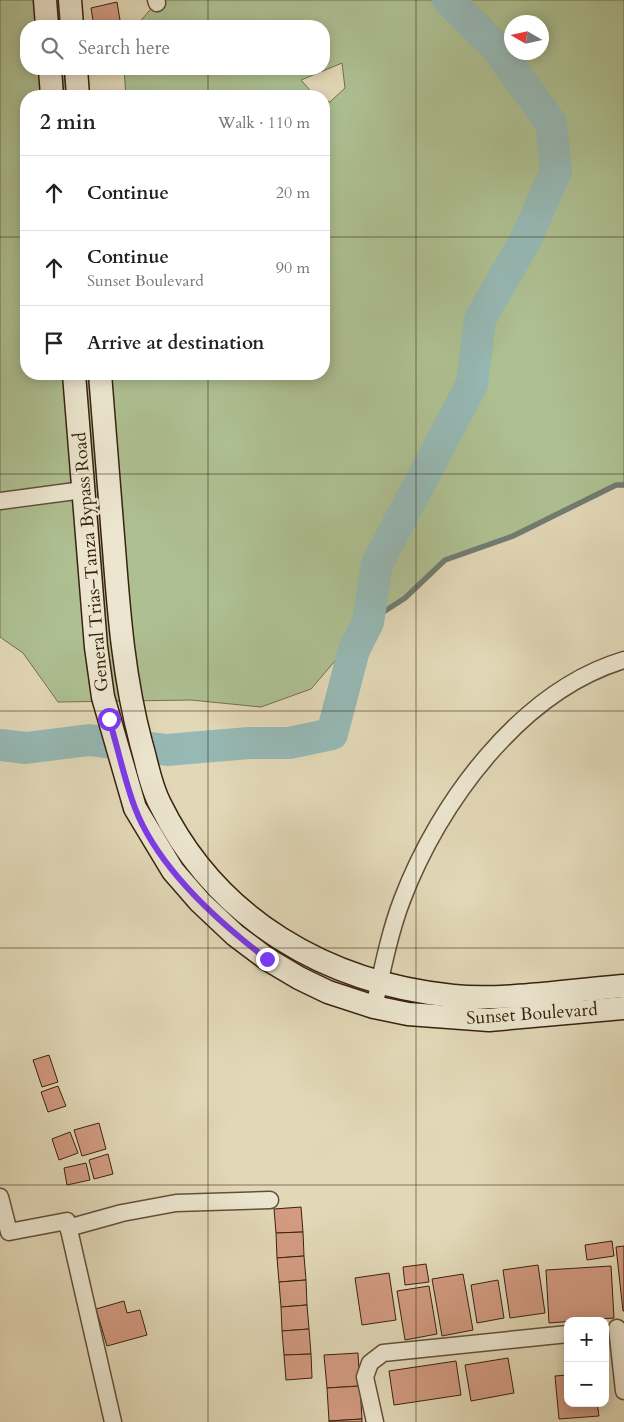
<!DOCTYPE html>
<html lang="en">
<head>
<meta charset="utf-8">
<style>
	:root { --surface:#fff; --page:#f2f2f2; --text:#222; --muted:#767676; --line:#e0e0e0 }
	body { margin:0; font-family:Cardo,serif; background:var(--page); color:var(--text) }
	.controls { position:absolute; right:15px; bottom:15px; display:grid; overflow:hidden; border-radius:10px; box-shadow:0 2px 12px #0003 }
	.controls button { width:45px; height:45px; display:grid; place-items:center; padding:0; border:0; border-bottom:1px solid var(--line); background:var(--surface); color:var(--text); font:25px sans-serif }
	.compass { position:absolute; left:504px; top:15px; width:45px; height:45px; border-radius:50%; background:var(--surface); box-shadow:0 2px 12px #0003; rotate:279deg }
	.stop { position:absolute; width:15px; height:15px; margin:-11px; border:4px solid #7c3aed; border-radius:50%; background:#fff }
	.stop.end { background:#7c3aed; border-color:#fff; box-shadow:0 1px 5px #0008 }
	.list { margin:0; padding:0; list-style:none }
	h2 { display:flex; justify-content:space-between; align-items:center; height:65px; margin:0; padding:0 20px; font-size:21px }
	h2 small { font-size:16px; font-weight:400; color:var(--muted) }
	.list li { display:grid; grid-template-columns:32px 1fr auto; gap:15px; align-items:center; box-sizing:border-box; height:75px; padding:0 20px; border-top:1px solid var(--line) }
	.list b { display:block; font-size:19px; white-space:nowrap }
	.list p { margin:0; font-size:16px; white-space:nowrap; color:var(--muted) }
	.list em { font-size:16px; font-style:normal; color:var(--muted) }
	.icon { flex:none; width:28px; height:28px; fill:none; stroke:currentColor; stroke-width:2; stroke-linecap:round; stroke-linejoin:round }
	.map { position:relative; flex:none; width:624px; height:1422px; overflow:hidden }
	.search { position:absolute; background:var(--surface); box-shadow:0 2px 12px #0003; left:20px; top:20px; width:310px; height:55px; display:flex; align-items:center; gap:12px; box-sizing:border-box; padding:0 18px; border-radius:20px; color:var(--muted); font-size:19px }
	.panel { position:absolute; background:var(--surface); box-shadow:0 2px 12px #0003; left:20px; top:90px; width:310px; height:290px; border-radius:20px }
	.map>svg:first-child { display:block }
</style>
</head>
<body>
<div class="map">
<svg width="624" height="1422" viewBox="0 0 624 1422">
	<rect width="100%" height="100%" fill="#e2d8b7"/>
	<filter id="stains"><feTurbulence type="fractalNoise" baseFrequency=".004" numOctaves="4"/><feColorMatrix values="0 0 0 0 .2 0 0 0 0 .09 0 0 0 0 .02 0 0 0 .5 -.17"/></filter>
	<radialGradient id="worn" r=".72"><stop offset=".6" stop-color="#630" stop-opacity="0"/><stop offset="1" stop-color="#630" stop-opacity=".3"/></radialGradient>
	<path fill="#aec092" stroke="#747050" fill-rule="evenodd" d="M0,0h59l2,26h-35v43h38l3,27h-41v278h298v-273l6,1 15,-14 -3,-25 -41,17 14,16h-189l-2,-27h200v-43h-188l20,-23v-3h468v485h-8l-103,51 -68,24 -40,38 -37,24 -57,67 -50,18 -70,-7 -133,2 -35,-49 -23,-16zM512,22h30v30h-30z"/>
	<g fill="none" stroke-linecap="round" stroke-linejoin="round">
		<polyline stroke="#717c72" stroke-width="5.5" points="368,622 405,598 445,560 513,536 616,485 624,485"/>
		<polyline stroke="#96b9b5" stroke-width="32" points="0,745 26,748 89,740 167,750 249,743 289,743 332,734 354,650 368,622 377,564 472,384 480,319 525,241 556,171 551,123 496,47 448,0"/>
	</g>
	<g fill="#d39b82" stroke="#39210e">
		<polygon points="117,2 121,26 94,26 91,8"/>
		<polygon points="49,1055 58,1082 42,1087 33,1060"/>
		<polygon points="58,1086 66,1106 48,1112 41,1092"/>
		<polygon points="99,1123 106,1149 82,1156 74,1130"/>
		<polygon points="70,1132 78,1153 59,1160 52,1139"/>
		<polygon points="108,1154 113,1174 94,1179 89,1160"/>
		<polygon points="86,1163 90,1180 67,1185 64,1168"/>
		<polygon points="301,1207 303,1232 276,1233 274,1209"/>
		<polygon points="303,1232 304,1256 277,1258 276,1233"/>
		<polygon points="612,1241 614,1256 587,1260 585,1245"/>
		<polygon points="624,1246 624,1311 623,1311 616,1247"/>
		<polygon points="304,1256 306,1280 279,1282 277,1258"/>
		<polygon points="426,1264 429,1282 405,1285 403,1267"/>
		<polygon points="538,1265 545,1313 510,1318 503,1270"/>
		<polygon points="611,1266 614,1318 549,1323 546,1270"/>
		<polygon points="389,1273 396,1320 362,1325 355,1278"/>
		<polygon points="463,1274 473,1330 442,1336 432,1279"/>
		<polygon points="306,1280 307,1305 281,1307 279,1282"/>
		<polygon points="498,1280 504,1318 477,1323 471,1285"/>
		<polygon points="429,1286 437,1334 405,1340 397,1291"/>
		<polygon points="124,1301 127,1313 140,1310 147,1335 107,1346 96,1309"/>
		<polygon points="307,1305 309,1329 282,1331 281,1307"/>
		<polygon points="309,1329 311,1354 284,1355 282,1331"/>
		<polygon points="358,1353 360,1386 327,1388 324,1355"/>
		<polygon points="311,1354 312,1378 286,1380 284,1355"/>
		<polygon points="508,1358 514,1393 471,1401 465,1365"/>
		<polygon points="456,1361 461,1395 394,1405 389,1371"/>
		<polygon points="568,1375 568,1403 597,1403 599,1416 559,1419 555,1376"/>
		<polygon points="360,1386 362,1419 329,1421 327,1388"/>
		<polygon points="362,1419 362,1422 329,1422 329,1421"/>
	</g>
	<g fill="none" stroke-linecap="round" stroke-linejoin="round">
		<defs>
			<g id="street">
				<polyline points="156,0 157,3"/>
				<polyline points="0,501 83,490"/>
				<path d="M374,1007c8,-35 15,-73 28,-107 37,-98 119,-209 222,-240"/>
				<polyline points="0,1197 9,1232 67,1221 113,1422"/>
				<polyline points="68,1228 122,1213 176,1203 270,1200"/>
				<polyline points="617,1328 624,1391"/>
				<polyline points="375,1422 365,1377 370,1363 383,1353 568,1334"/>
			</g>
			<g id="secondary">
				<polyline points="45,0 47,26"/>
				<polyline points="70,0 72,26"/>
				<polyline points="50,69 52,96"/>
				<polyline points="76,69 78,96"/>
				<polyline points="74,374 96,647 103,697 135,808 173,871 200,902 235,935 267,959 299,978 328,992 374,1007 408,1014 489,1020 624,1008"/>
				<path d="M100,374c5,58 9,117 14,175 5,66 10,130 27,194 6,20 9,42 19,61 57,116 167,179 293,192 52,5 118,-6 171,-10"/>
			</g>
		</defs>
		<use href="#street" stroke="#634f38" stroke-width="19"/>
		<use href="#secondary" stroke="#39210e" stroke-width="25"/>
		<use href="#street" stroke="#ece6d0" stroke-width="16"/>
		<use href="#secondary" stroke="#ece6d0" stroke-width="22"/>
	</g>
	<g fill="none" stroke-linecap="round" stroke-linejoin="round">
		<path stroke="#7c3aed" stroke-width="6" d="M109,719c9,29 15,60 26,89 23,60 82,113 132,151"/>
	</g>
	<path fill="none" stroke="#39210e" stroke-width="1" stroke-opacity="0.55" d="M208,0v26M416,0v1422M208,69v27M0,237h26M324,237h300M208,374v1048M0,474h624M0,711h624M0,948h624M0,1185h624"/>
	<g text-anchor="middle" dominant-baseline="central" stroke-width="4.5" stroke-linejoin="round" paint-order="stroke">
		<g font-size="18" fill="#39210e" stroke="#ece6d0">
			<text transform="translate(91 562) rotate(-95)">General Trias–Tanza Bypass Road</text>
			<text transform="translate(532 1014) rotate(-4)">Sunset Boulevard</text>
		</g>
	</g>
	<rect width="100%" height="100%" filter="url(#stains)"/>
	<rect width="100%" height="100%" fill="url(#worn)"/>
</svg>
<div class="controls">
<button>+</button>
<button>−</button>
</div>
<svg class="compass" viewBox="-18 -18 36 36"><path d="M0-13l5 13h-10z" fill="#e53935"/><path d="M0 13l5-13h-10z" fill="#767676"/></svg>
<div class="stop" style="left:109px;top:719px"></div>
<div class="stop end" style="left:267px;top:959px"></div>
<div class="search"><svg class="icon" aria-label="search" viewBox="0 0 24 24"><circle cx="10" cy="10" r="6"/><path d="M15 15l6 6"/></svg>Search here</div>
<section class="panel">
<h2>2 min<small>Walk · 110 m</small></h2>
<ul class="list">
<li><svg class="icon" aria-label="ahead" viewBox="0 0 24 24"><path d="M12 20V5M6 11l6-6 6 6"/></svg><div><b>Continue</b></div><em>20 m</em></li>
<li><svg class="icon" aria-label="ahead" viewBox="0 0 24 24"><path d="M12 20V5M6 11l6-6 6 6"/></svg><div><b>Continue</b><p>Sunset Boulevard</p></div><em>90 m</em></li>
<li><svg class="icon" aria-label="arrive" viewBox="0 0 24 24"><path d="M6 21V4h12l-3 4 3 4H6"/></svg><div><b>Arrive at destination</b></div></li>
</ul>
</section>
</div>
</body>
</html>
